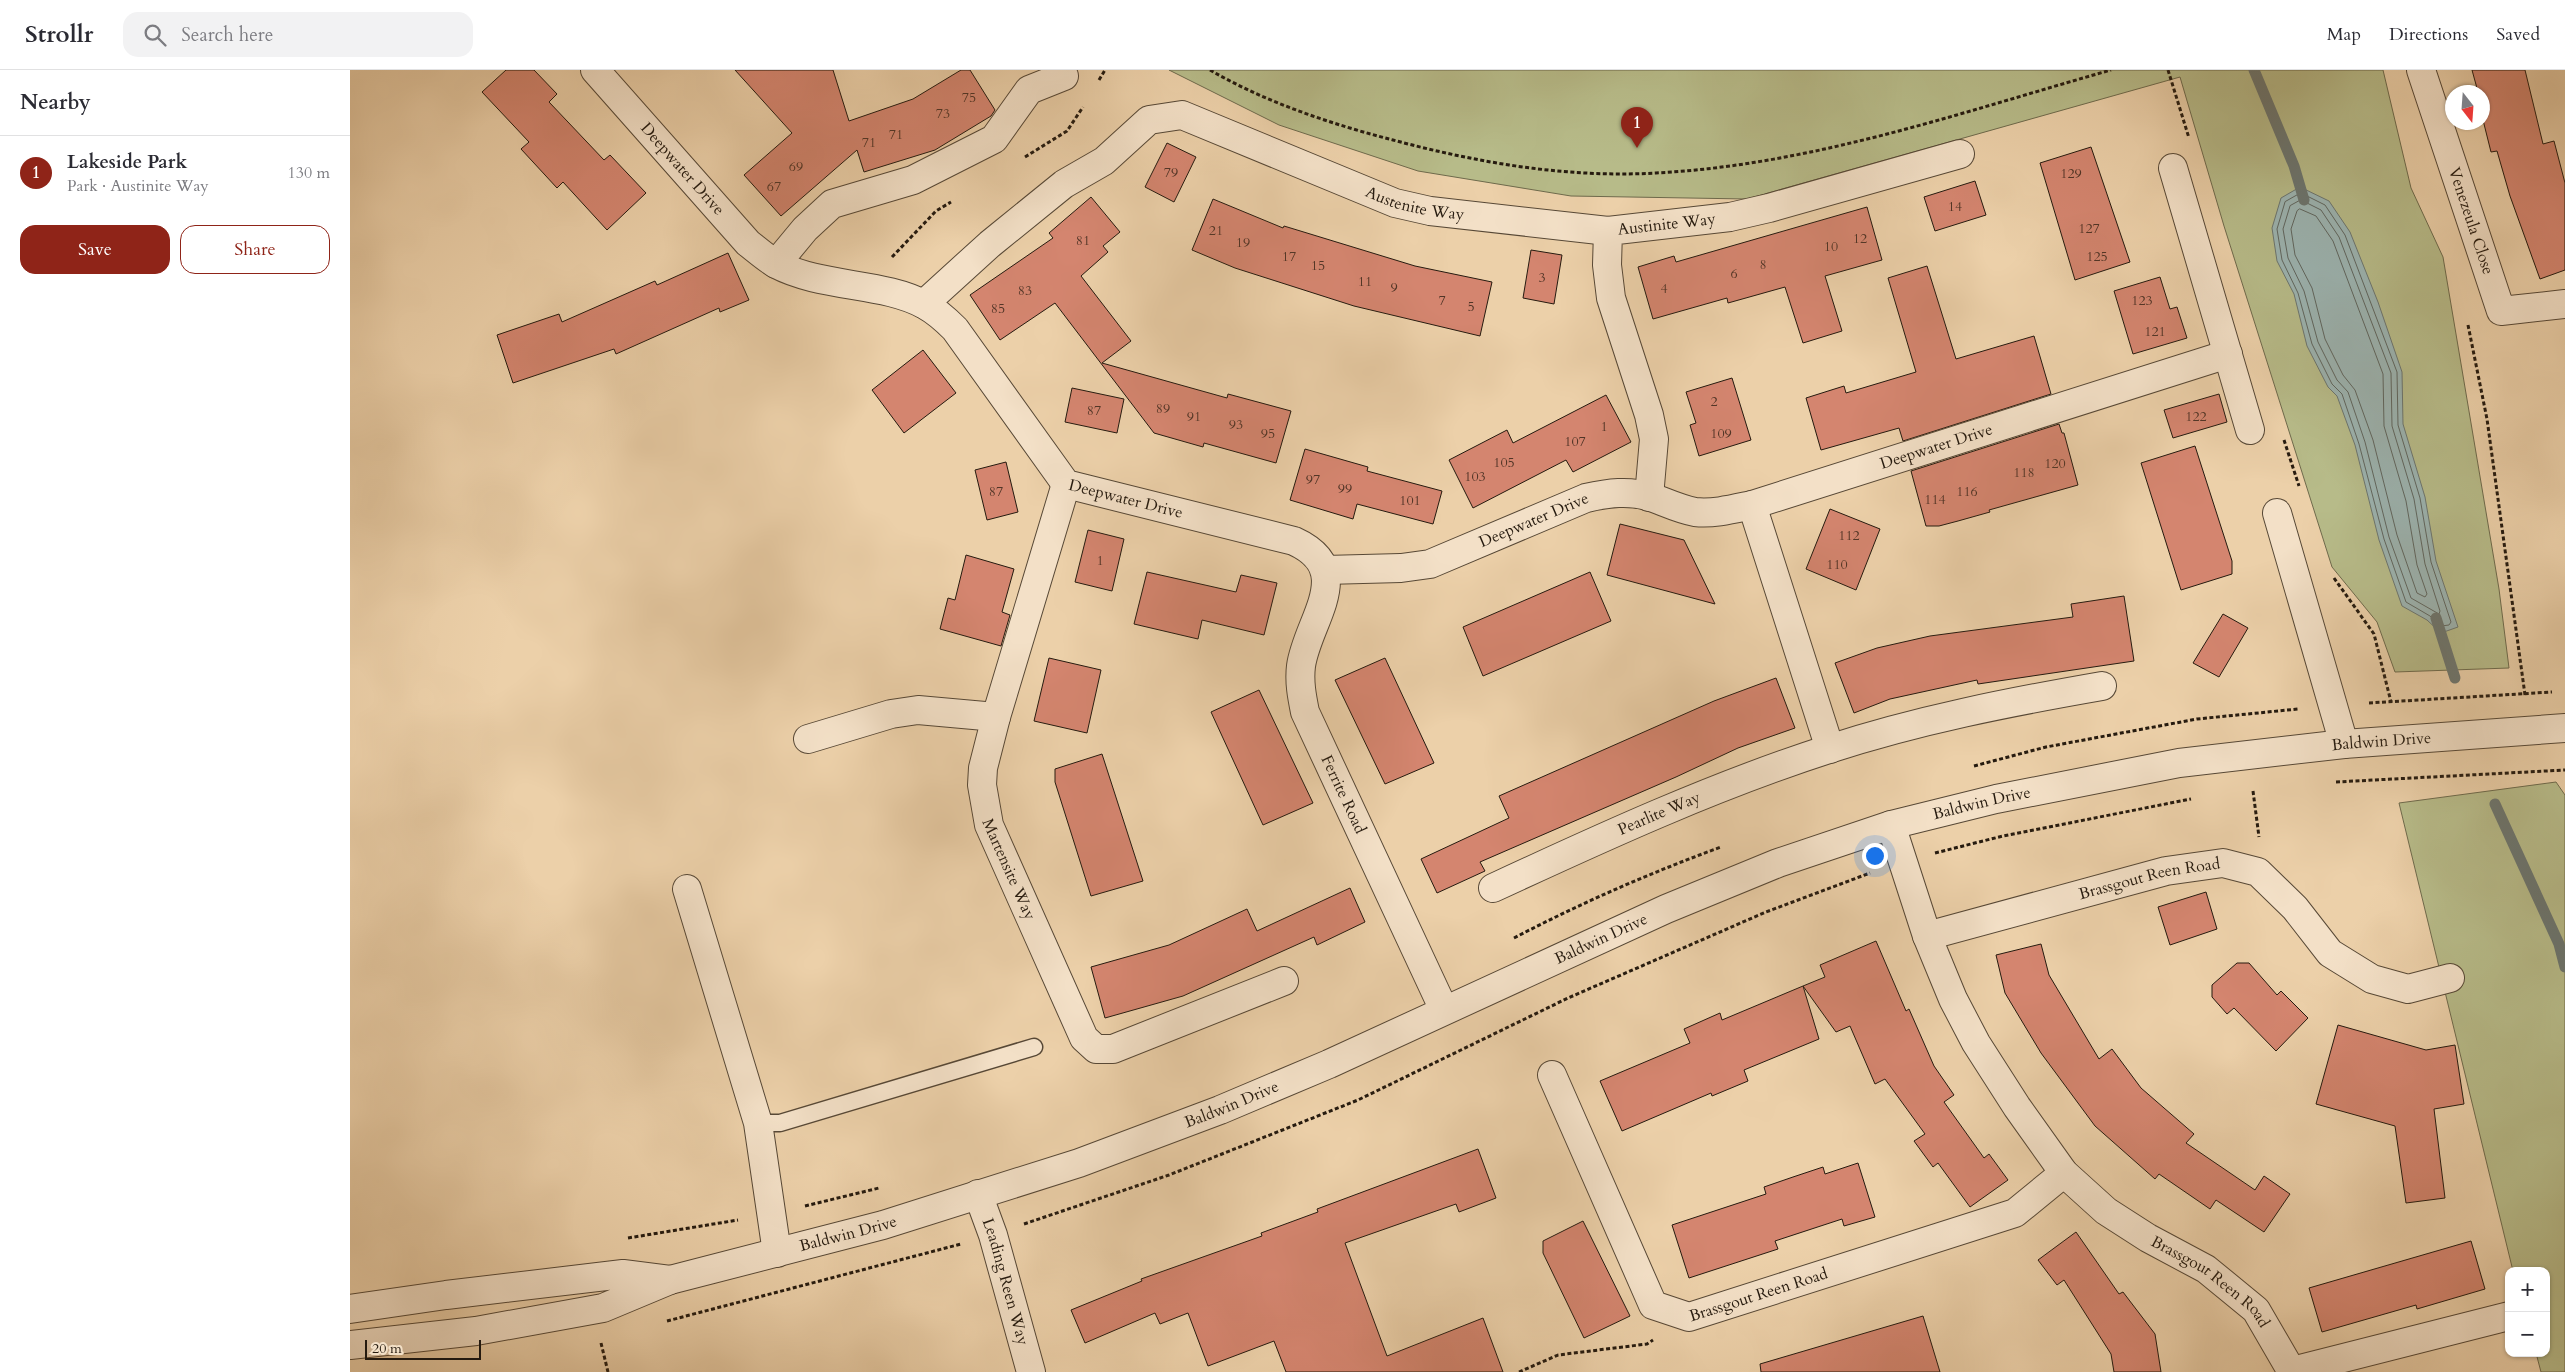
<!DOCTYPE html>
<html lang="en">
<head>
<meta charset="utf-8">
<style>
	:root { --surface:#fff; --page:#f2f2f3; --text:#2b2b33; --muted:#7c7c81; --line:#e1e1e2; --accent:#8f2418 }
	body { margin:0; font-family:Cardo,serif; background:var(--page); color:var(--text) }
	.controls { position:absolute; right:15px; bottom:15px; display:grid; overflow:hidden; border-radius:10px; box-shadow:0 1px 4px #0004 }
	.controls button { width:45px; height:45px; display:grid; place-items:center; padding:0; border:0; border-bottom:1px solid var(--line); background:var(--surface); color:var(--text); font:25px sans-serif }
	.compass { position:absolute; left:2095px; top:15px; width:45px; height:45px; border-radius:50%; background:var(--surface); box-shadow:0 1px 4px #0004; rotate:163deg }
	.scale { position:absolute; left:15px; bottom:12px; width:116px; box-sizing:border-box; padding-left:5px; border:2px solid #251a0f; border-top:0; font-size:14px; line-height:18px; white-space:nowrap; color:#251a0f; -webkit-text-stroke:4px #f3e0c7; paint-order:stroke }
	.you { position:absolute; left:1524px; top:785px; width:18px; height:18px; margin:-12px; border:4px solid #fff; border-radius:50%; background:#1a73e8; box-shadow:0 0 0 8px #1a73e833 }
	.badge { display:grid; place-items:center; width:32px; height:32px; border-radius:50%; background:var(--accent); color:#fff; font-size:16px; font-weight:700 }
	.pin { position:absolute; translate:-50% -41px; filter:drop-shadow(0 1px 2px #0008) }
	.pin::after { content:''; position:absolute; top:26px; width:18px; height:15px; background:inherit; clip-path:polygon(0 0,100% 0,50% 100%) }
	.list { margin:0; padding:0; list-style:none }
	h2 { display:flex; justify-content:space-between; align-items:center; height:65px; margin:0; padding:0 20px; font-size:21px }
	h2 small { font-size:16px; font-weight:400; color:var(--muted) }
	.list li { display:grid; grid-template-columns:32px 1fr auto; gap:15px; align-items:center; box-sizing:border-box; height:75px; padding:0 20px; border-top:1px solid var(--line) }
	.list b { display:block; font-size:19px; white-space:nowrap }
	.list p { margin:0; font-size:16px; white-space:nowrap; color:var(--muted) }
	.list em { font-size:16px; font-style:normal; color:var(--muted) }
	.actions { display:flex; gap:10px; padding:15px 20px }
	.actions a { flex:1; padding:11px 0; border:1px solid var(--accent); border-radius:15px; text-align:center; font-size:18px; color:var(--accent) }
	.actions .main { background:var(--accent); color:#fff }
	.icon { flex:none; width:28px; height:28px; fill:none; stroke:currentColor; stroke-width:2; stroke-linecap:round; stroke-linejoin:round }
	.map { position:relative; flex:none; width:2215px; height:1302px; overflow:hidden }
	header { display:flex; align-items:center; gap:30px; box-sizing:border-box; height:70px; padding:0 25px; background:var(--surface); border-bottom:1px solid var(--line) }
	header strong { font-size:24px }
	nav { display:flex; gap:28px; margin-inline-start:auto; font-size:18px }
	.search { width:350px; height:45px; background:var(--page); display:flex; align-items:center; gap:12px; box-sizing:border-box; padding:0 18px; border-radius:15px; color:var(--muted); font-size:19px }
	main { display:flex }
	aside { flex:1; background:var(--surface) }
	.map>svg:first-child { display:block }
</style>
</head>
<body>
<header>
<strong>Strollr</strong>
<div class="search"><svg class="icon" aria-label="search" viewBox="0 0 24 24"><circle cx="10" cy="10" r="6"/><path d="M15 15l6 6"/></svg>Search here</div>
<nav><a>Map</a><a>Directions</a><a>Saved</a></nav>
</header>
<main>
<aside>
<h2>Nearby<small></small></h2>
<ul class="list">
<li><span class="badge">1</span><div><b>Lakeside Park</b><p>Park · Austinite Way</p></div><em>130 m</em></li>
</ul>
<div class="actions"><a class="main">Save</a><a>Share</a></div>
</aside>
<div class="map">
<svg width="2215" height="1302" viewBox="0 0 2215 1302">
	<rect width="100%" height="100%" fill="#ecd0a9"/>
	<filter id="stains"><feTurbulence type="fractalNoise" baseFrequency=".004" numOctaves="4"/><feColorMatrix values="0 0 0 0 .2 0 0 0 0 .09 0 0 0 0 .02 0 0 0 .5 -.17"/></filter>
	<radialGradient id="worn" r=".72"><stop offset=".6" stop-color="#630" stop-opacity="0"/><stop offset="1" stop-color="#630" stop-opacity=".3"/></radialGradient>
	<g fill="#b7bb89" stroke="#6e6a4c">
		<polygon points="819,0 2033,0 2061,118 2093,187 2149,519 2159,598 2045,602 2027,552 1982,497 1874,156 1830,7 1397,129 1221,126 1068,101 929,55"/>
		<polygon points="2206,712 2215,725 2215,1302 2191,1302 2186,1283 2196,1283 2196,1201 2163,1201 2049,733"/>
	</g>
	<polygon fill="#9cb4b1" stroke="#6c7670" points="1950,117 1979,131 2000,162 2028,232 2052,302 2053,354 2075,427 2086,491 2108,557 2091,563 2077,550 2052,536 2029,470 2005,375 1987,326 1978,317 1957,276 1944,224 1927,191 1922,158 1931,128"/>
	<g fill="none" stroke-linecap="round" stroke-linejoin="round">
		<g stroke="#606760" stroke-width="1">
			<polygon points="1951,123 1975,135 1995,165 2047,302 2048,355 2070,428 2081,492 2101,552 2099,555 2091,556 2080,546 2056,532 2034,469 2009,374 1992,324 1982,314 1962,274 1948,223 1932,190 1927,159 1935,132"/>
			<polygon points="1951,130 1971,140 1989,167 2041,303 2042,356 2064,429 2075,494 2090,541 2089,544 2061,528 2039,467 2015,372 1998,322 1987,310 1968,272 1954,221 1938,188 1933,159 1940,136"/>
			<polygon points="1950,139 1966,146 1983,171 2033,304 2034,356 2056,431 2067,495 2077,524 2075,527 2067,523 2047,465 2023,370 2005,320 1993,305 1975,269 1962,218 1945,185 1941,159 1947,141"/>
		</g>
		<g stroke="#6c7670" stroke-width="11">
			<polyline points="1904,0 1944,96 1954,130"/>
			<polyline points="2086,548 2105,608"/>
			<polyline points="2145,734 2209,874 2215,897"/>
		</g>
	</g>
	<g fill="#d4856f" stroke="#251a0f">
		<polygon points="156,0 184,0 207,24 199,32 254,90 260,85 296,123 257,160 213,112 207,118 171,79 179,72 132,22"/>
		<polygon points="385,0 483,0 499,51 563,29 611,0 620,0 645,40 641,46 585,80 514,102 507,80 431,146 394,105 442,63"/>
		<polygon points="2122,0 2175,0 2193,74 2204,71 2215,113 2215,200 2190,209 2160,126 2147,81 2141,82 2133,50 2135,50 2132,22 2128,22"/>
		<polygon points="817,73 846,87 824,132 795,117"/>
		<polygon points="1741,77 1780,192 1725,210 1690,93"/>
		<polygon points="1625,111 1636,145 1585,161 1574,127"/>
		<polygon points="741,127 770,162 753,176 758,182 731,206 781,271 752,293 877,328 878,324 941,341 926,393 854,373 853,377 804,363 705,233 650,270 620,225 703,168 699,163"/>
		<polygon points="863,129 933,158 934,156 1065,196 1142,212 1130,266 1004,236 885,198 842,180"/>
		<polygon points="1517,137 1532,190 1475,206 1492,261 1453,273 1435,217 1378,233 1377,228 1303,249 1288,197 1324,186 1326,192"/>
		<polygon points="1181,180 1212,185 1204,234 1173,228"/>
		<polygon points="378,183 399,230 370,242 369,238 266,284 264,279 163,313 147,265 209,244 212,252 305,211 307,215"/>
		<polygon points="1577,196 1606,289 1684,266 1701,324 1553,371 1549,358 1471,380 1456,328 1494,316 1496,323 1566,302 1538,208"/>
		<polygon points="1810,207 1820,239 1827,237 1837,268 1783,284 1764,221"/>
		<polygon points="573,280 606,323 554,363 522,320"/>
		<polygon points="1382,308 1401,370 1349,386 1340,355 1346,353 1336,322"/>
		<polygon points="722,318 774,329 767,363 715,352"/>
		<polygon points="1869,324 1877,352 1823,368 1814,340"/>
		<polygon points="1256,325 1281,372 1223,402 1216,390 1123,438 1099,390 1157,360 1163,373"/>
		<polygon points="1709,354 1712,363 1714,363 1728,415 1639,440 1640,442 1608,451 1589,456 1576,456 1561,401"/>
		<polygon points="1845,376 1882,491 1882,504 1831,520 1791,393"/>
		<polygon points="955,379 1018,397 1017,401 1092,421 1083,454 1007,434 1003,449 940,430"/>
		<polygon points="656,392 668,442 637,450 625,400"/>
		<polygon points="1480,439 1530,459 1506,520 1456,499"/>
		<polygon points="1270,454 1334,470 1365,534 1257,505"/>
		<polygon points="738,460 774,469 762,521 725,512"/>
		<polygon points="616,485 664,499 652,542 660,545 651,576 590,559 598,528 605,530"/>
		<polygon points="797,502 886,522 891,505 927,513 914,565 852,550 848,569 784,554"/>
		<polygon points="1240,502 1261,551 1133,606 1113,557"/>
		<polygon points="1774,526 1784,591 1628,614 1627,610 1540,629 1504,643 1485,593 1527,578 1580,566 1723,547 1721,534"/>
		<polygon points="1873,544 1898,558 1869,607 1843,593"/>
		<polygon points="699,588 751,600 737,663 684,651"/>
		<polygon points="1035,588 1084,693 1035,714 985,610"/>
		<polygon points="1426,608 1445,658 1388,678 1326,707 1130,792 1135,801 1087,823 1071,789 1159,748 1149,726 1364,631"/>
		<polygon points="909,620 963,733 913,755 861,642"/>
		<polygon points="752,684 793,811 741,826 705,712 705,699"/>
		<polygon points="1000,818 1015,852 967,875 964,867 833,926 755,948 741,897 819,875 897,839 907,861"/>
		<polygon points="1856,822 1867,859 1820,875 1808,837"/>
		<polygon points="1526,871 1556,941 1559,939 1584,996 1604,1025 1594,1032 1634,1088 1639,1084 1658,1110 1620,1137 1588,1093 1583,1097 1564,1071 1575,1064 1535,1009 1525,1014 1500,956 1486,962 1453,916 1475,907 1470,895"/>
		<polygon points="1691,874 1699,905 1749,989 1762,979 1791,1018 1844,1064 1836,1073 1905,1120 1914,1106 1940,1124 1914,1162 1866,1130 1860,1139 1809,1104 1805,1109 1745,1056 1691,983 1655,923 1646,885"/>
		<polygon points="1887,893 1899,893 1927,925 1931,921 1958,948 1926,981 1884,938 1877,944 1862,927 1862,915"/>
		<polygon points="1453,916 1469,969 1394,1000 1398,1011 1362,1026 1361,1023 1272,1061 1250,1011 1340,973 1334,959 1370,943 1372,950"/>
		<polygon points="1988,955 2076,980 2105,975 2114,1034 2084,1039 2095,1128 2056,1133 2045,1056 1966,1034"/>
		<polygon points="1128,1079 1146,1128 1109,1142 1106,1134 995,1173 1037,1286 1133,1248 1153,1302 936,1302 924,1271 858,1296 838,1243 810,1254 805,1243 735,1273 721,1240 792,1211 791,1209 912,1166 911,1163 968,1142 967,1139"/>
		<polygon points="1508,1093 1525,1147 1494,1156 1492,1149 1425,1171 1428,1179 1339,1208 1322,1155 1416,1124 1414,1117 1443,1107 1473,1097 1475,1104"/>
		<polygon points="1233,1151 1280,1246 1234,1268 1193,1183 1193,1171"/>
		<polygon points="1726,1162 1769,1224 1773,1222 1805,1264 1811,1302 1764,1302 1761,1284 1714,1210 1707,1215 1688,1190"/>
		<polygon points="2121,1171 2135,1219 2067,1239 2066,1235 1972,1262 1959,1218"/>
		<polygon points="1573,1246 1590,1302 1411,1302 1410,1294"/>
	</g>
	<g fill="none" stroke-linecap="round" stroke-linejoin="round">
		<defs>
			<polyline id="service" points="408,1053 430,1053 684,977"/>
			<g id="minor">
				<path id="s1" d="M245,0l153,173c9,7 18,15 28,21 45,24 108,18 149,41 11,6 21,15 30,24l111,155 228,57c64,29 13,80 7,125 -2,16 1,31 4,46l139,298"/>
				<path id="s2" d="M2071,0l80,241 64,-7"/>
				<polyline points="1823,98 1900,360"/>
				<polyline points="426,194 455,159 482,134 563,110 644,69 679,20 714,6"/>
				<path id="s3" d="M574,234l66,-60 74,-60 40,-23 45,-41 33,-5 213,88 35,8 178,20"/>
				<path id="s4" d="M716,414l-70,233 -13,51 -1,17 7,40 95,213 12,11h17l171,-68"/>
				<path id="s5" d="M1299,427l5,-58 -5,-24 -38,-117 -4,-33 1,-34 122,-14 39,-9 191,-54"/>
				<polyline points="1402,435 1480,679"/>
				<polyline points="1927,443 1994,674"/>
				<path id="s6" d="M975,500l76,-2 29,-4 156,-66c22,-5 43,-8 65,-1 14,5 28,12 44,15 19,2 38,-3 57,-7l476,-151"/>
				<polyline points="458,669 541,644 568,640 646,647"/>
				<path id="s7" d="M1541,755l36,111 26,63 23,44 41,64 47,66 42,38 42,27 58,31 50,41 36,62"/>
				<path id="s8" d="M1143,818c110,-51 221,-102 336,-139 89,-29 181,-47 273,-63"/>
				<polyline points="337,819 408,1053 427,1183"/>
				<path id="s9" d="M1577,866l239,-65 57,-8 35,9 37,36 35,45 42,26 36,10 42,-11"/>
				<path id="s10" d="M1202,1005l101,230 36,12 326,-104 49,-40"/>
				<path id="s11" d="M628,1124l15,41 38,137"/>
				<path id="s12" d="M320,1210l213,-55 196,-62 141,-53 109,-46 337,-155 112,-46 113,-38 105,-26 183,-36 165,-19 221,-16"/>
				<polyline points="0,1239 96,1225 273,1204 320,1210 253,1238 126,1261 0,1275"/>
				<polyline points="1942,1301 2159,1246"/>
			</g>
		</defs>
		<use href="#service" stroke="#574836" stroke-width="19"/>
		<use href="#minor" stroke="#574836" stroke-width="30"/>
		<g stroke="#251a0f" stroke-width="3" stroke-dasharray="4 2.5" stroke-linecap="butt">
			<path d="M860,0c55,32 121,54 183,70 86,23 173,38 263,33 156,-8 306,-61 455,-103"/>
			<polyline points="1818,0 1839,68"/>
			<polyline points="749,10 755,0"/>
			<polyline points="675,87 717,61 733,37"/>
			<polyline points="542,187 586,141 601,132"/>
			<polyline points="2118,255 2137,349 2175,625"/>
			<polyline points="1934,370 1949,416"/>
			<polyline points="1984,508 2024,564 2041,632"/>
			<polyline points="2019,633 2202,622"/>
			<polyline points="1624,696 1696,677 1847,649 1948,639"/>
			<polyline points="1986,712 2215,700"/>
			<polyline points="1903,721 1909,767"/>
			<polyline points="1585,783 1653,766 1841,729"/>
			<path d="M1164,868c67,-35 136,-65 207,-91"/>
			<polyline points="455,1136 529,1118"/>
			<polyline points="674,1154 819,1105 1008,1030 1218,928 1416,842 1520,803"/>
			<polyline points="278,1168 388,1150"/>
			<polyline points="317,1251 611,1174"/>
			<polyline points="251,1273 258,1302"/>
			<polyline points="1169,1302 1208,1285 1297,1274 1303,1270"/>
		</g>
		<use href="#service" stroke="#f3e0c7" stroke-width="16"/>
		<use href="#minor" stroke="#f3e0c7" stroke-width="28"/>
	</g>
	<g text-anchor="middle" dominant-baseline="central" stroke-width="4" stroke-linejoin="round" paint-order="stroke">
		<g font-size="14" fill="#513527">
			<text x="619" y="27">75</text>
			<text x="593" y="43">73</text>
			<text x="546" y="64">71</text>
			<text x="519" y="72">71</text>
			<text x="446" y="96">69</text>
			<text x="821" y="102">79</text>
			<text x="1721" y="103">129</text>
			<text x="424" y="116">67</text>
			<text x="1605" y="136">14</text>
			<text x="1739" y="158">127</text>
			<text x="866" y="160">21</text>
			<text x="1510" y="168">12</text>
			<text x="733" y="170">81</text>
			<text x="893" y="172">19</text>
			<text x="1481" y="176">10</text>
			<text x="939" y="186">17</text>
			<text x="1747" y="186">125</text>
			<text x="1413" y="194">8</text>
			<text x="968" y="195">15</text>
			<text x="1384" y="203">6</text>
			<text x="1192" y="207">3</text>
			<text x="1015" y="211">11</text>
			<text x="1044" y="217">9</text>
			<text x="1314" y="218">4</text>
			<text x="675" y="220">83</text>
			<text x="1092" y="230">7</text>
			<text x="1792" y="230">123</text>
			<text x="1121" y="236">5</text>
			<text x="648" y="238">85</text>
			<text x="1805" y="261">121</text>
			<text x="1364" y="331">2</text>
			<text x="813" y="338">89</text>
			<text x="744" y="340">87</text>
			<text x="844" y="346">91</text>
			<text x="1846" y="346">122</text>
			<text x="886" y="354">93</text>
			<text x="1254" y="356">1</text>
			<text x="918" y="363">95</text>
			<text x="1371" y="363">109</text>
			<text x="1225" y="371">107</text>
			<text x="1154" y="392">105</text>
			<text x="1705" y="393">120</text>
			<text x="1674" y="402">118</text>
			<text x="1125" y="406">103</text>
			<text x="963" y="409">97</text>
			<text x="995" y="418">99</text>
			<text x="646" y="421">87</text>
			<text x="1617" y="421">116</text>
			<text x="1585" y="429">114</text>
			<text x="1060" y="430">101</text>
			<text x="1499" y="465">112</text>
			<text x="750" y="490">1</text>
			<text x="1487" y="494">110</text>
		</g>
		<g font-size="16" fill="#251a0f" stroke="#f3e0c7">
			<text stroke="none"><textPath href="#s1" startOffset="132">Deepwater Drive</textPath></text>
			<text stroke="none"><textPath href="#s3" startOffset="575">Austenite Way</textPath></text>
			<text stroke="none"><textPath href="#s2" startOffset="159">Venezeula Close</textPath></text>
			<text stroke="none"><textPath href="#s5" startOffset="332">Austinite Way</textPath></text>
			<text stroke="none"><textPath href="#s6" startOffset="638">Deepwater Drive</textPath></text>
			<text stroke="none"><textPath href="#s1" startOffset="712">Deepwater Drive</textPath></text>
			<text stroke="none"><textPath href="#s6" startOffset="218">Deepwater Drive</textPath></text>
			<text stroke="none"><textPath href="#s12" startOffset="1804">Baldwin Drive</textPath></text>
			<text stroke="none"><textPath href="#s1" startOffset="1166">Ferrite Road</textPath></text>
			<text stroke="none"><textPath href="#s12" startOffset="1399">Baldwin Drive</textPath></text>
			<text stroke="none"><textPath href="#s8" startOffset="182">Pearlite Way</textPath></text>
			<text stroke="none"><textPath href="#s4" startOffset="402">Martensite Way</textPath></text>
			<text stroke="none"><textPath href="#s9" startOffset="230">Brassgout Reen Road</textPath></text>
			<text stroke="none"><textPath href="#s12" startOffset="994">Baldwin Drive</textPath></text>
			<text stroke="none"><textPath href="#s12" startOffset="589">Baldwin Drive</textPath></text>
			<text stroke="none"><textPath href="#s12" startOffset="184">Baldwin Drive</textPath></text>
			<text stroke="none"><textPath href="#s11" startOffset="92">Leading Reen Way</textPath></text>
			<text stroke="none"><textPath href="#s7" startOffset="575">Brassgout Reen Road</textPath></text>
			<text stroke="none"><textPath href="#s10" startOffset="362">Brassgout Reen Road</textPath></text>
		</g>
	</g>
	<rect width="100%" height="100%" filter="url(#stains)"/>
	<rect width="100%" height="100%" fill="url(#worn)"/>
</svg>
<div class="controls">
<button>+</button>
<button>−</button>
</div>
<svg class="compass" viewBox="-18 -18 36 36"><path d="M0-13l5 13h-10z" fill="#e53935"/><path d="M0 13l5-13h-10z" fill="#7c7c81"/></svg>
<div class="scale">20 m</div>
<div class="you"></div>
<div class="pin badge" style="left:1287px;top:78px">1</div>
</div>
</main>
</body>
</html>
